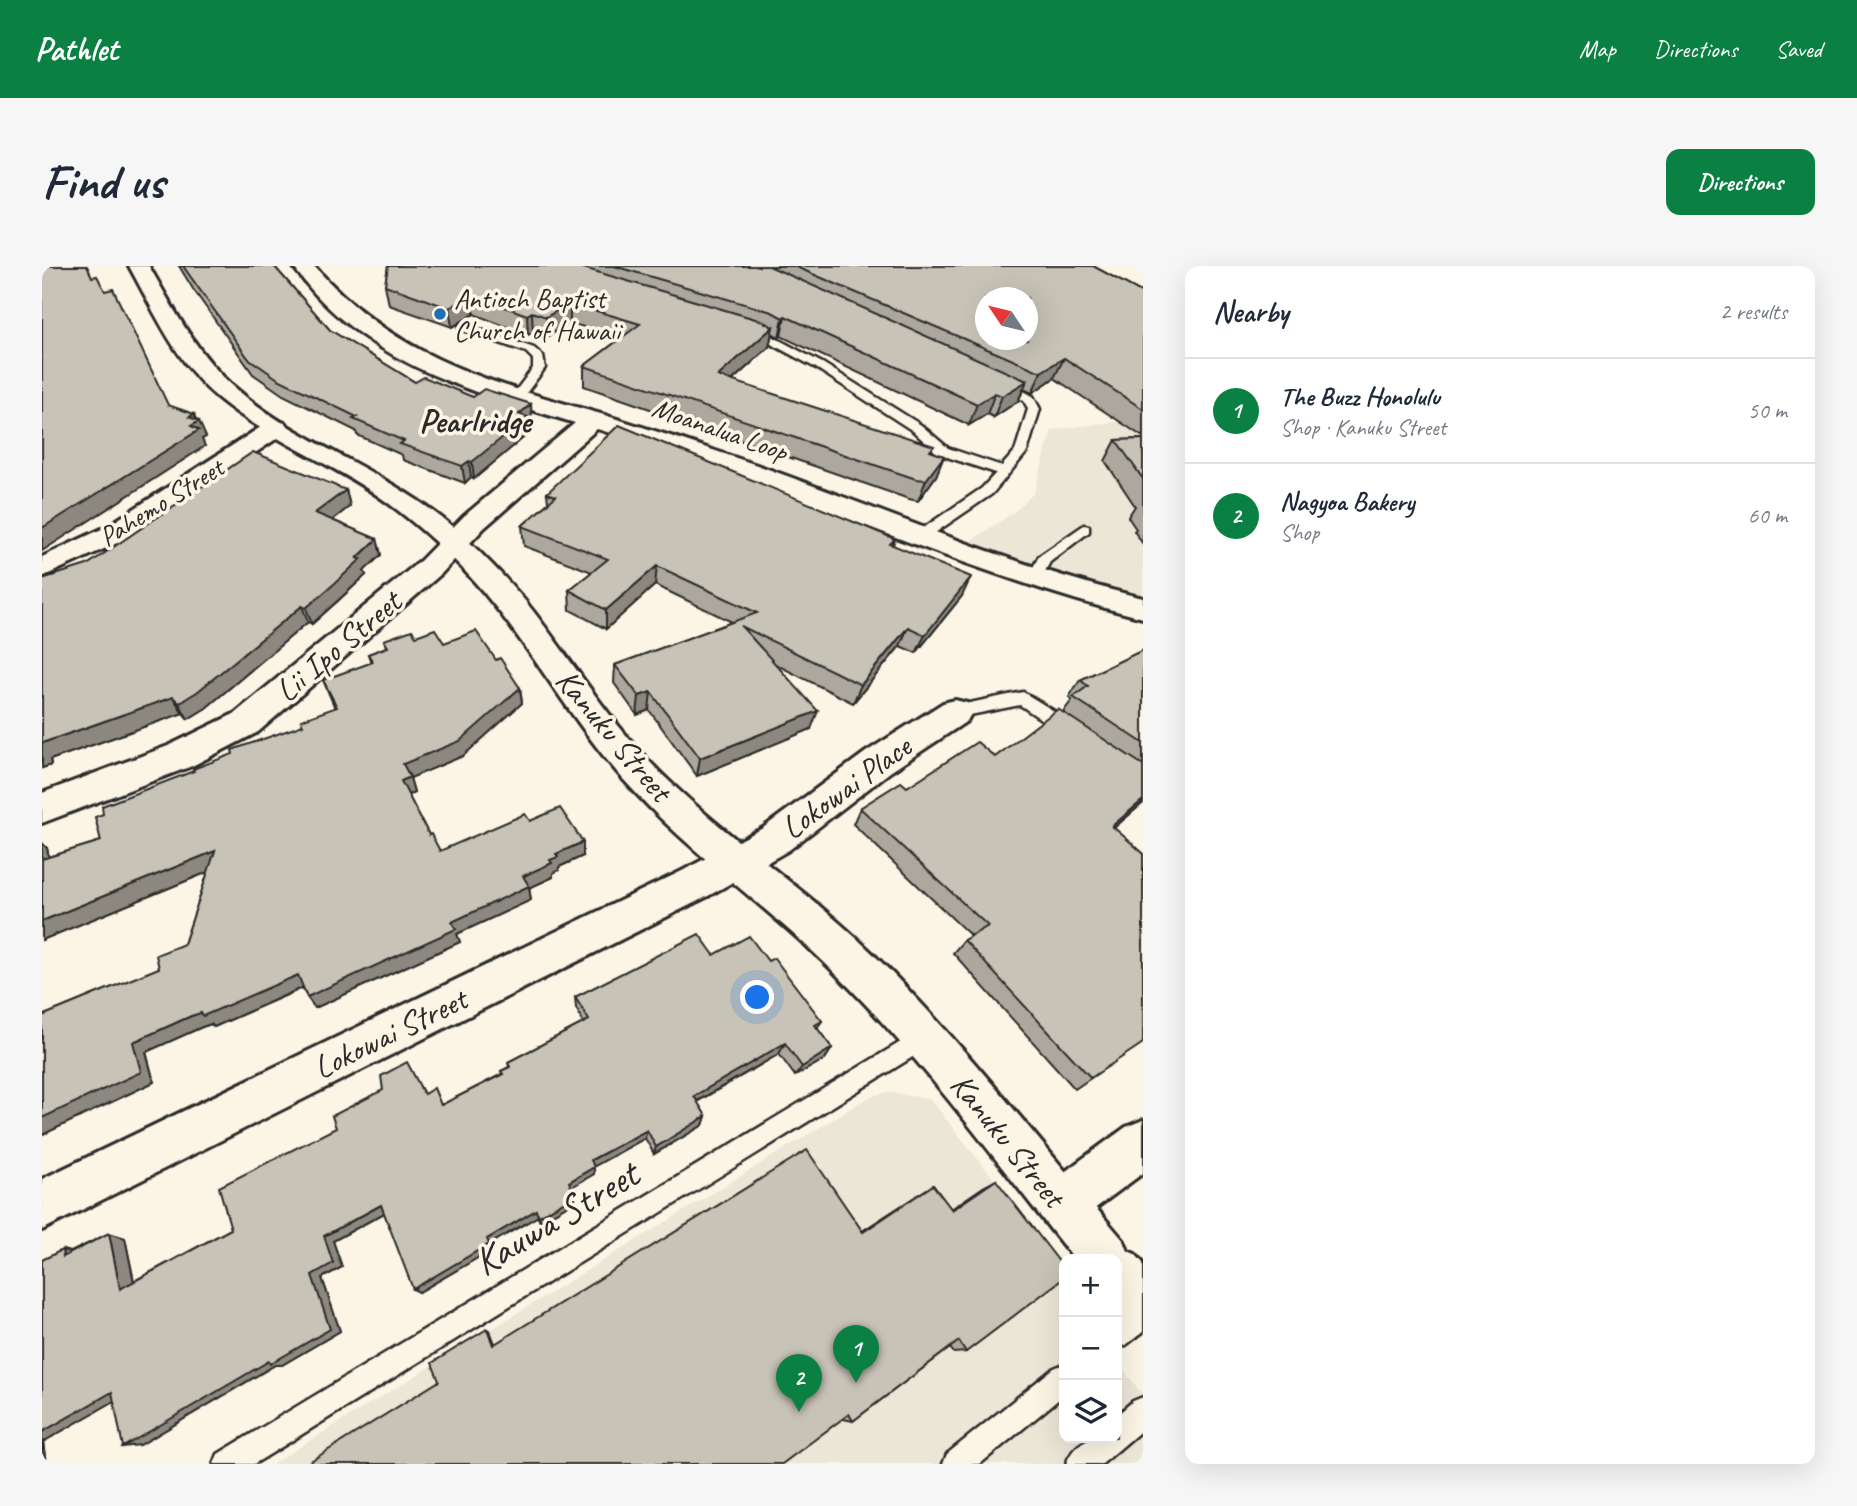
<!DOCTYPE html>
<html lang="en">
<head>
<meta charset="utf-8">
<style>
	:root { --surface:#fff; --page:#f6f6f7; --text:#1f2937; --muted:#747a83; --line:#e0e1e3; --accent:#0b8043 }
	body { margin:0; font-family:Caveat,sans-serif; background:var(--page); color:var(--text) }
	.controls { position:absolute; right:21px; bottom:21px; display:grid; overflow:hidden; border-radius:14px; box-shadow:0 7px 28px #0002 }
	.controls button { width:63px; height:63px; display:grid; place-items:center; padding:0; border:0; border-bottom:2px solid var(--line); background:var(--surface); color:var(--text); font:35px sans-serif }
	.compass { position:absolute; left:933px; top:21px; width:63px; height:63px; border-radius:50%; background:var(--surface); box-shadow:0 7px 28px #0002; rotate:305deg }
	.you { position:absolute; left:716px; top:732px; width:24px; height:24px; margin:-18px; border:5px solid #fff; border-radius:50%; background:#1a73e8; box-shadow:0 0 0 10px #1a73e833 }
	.badge { display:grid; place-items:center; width:46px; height:46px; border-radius:50%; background:var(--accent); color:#fff; font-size:23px; font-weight:700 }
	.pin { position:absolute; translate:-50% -58px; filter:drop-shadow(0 2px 4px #0008) }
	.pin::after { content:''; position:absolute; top:37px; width:24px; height:21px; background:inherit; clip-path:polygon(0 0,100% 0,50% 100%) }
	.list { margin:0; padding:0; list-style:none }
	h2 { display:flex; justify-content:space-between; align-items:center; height:91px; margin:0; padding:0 28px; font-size:30px }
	h2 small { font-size:23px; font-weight:400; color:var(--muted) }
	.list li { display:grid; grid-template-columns:46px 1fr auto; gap:21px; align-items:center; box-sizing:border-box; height:105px; padding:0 28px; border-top:2px solid var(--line) }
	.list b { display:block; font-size:26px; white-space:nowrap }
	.list p { margin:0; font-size:23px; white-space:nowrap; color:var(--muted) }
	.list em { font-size:23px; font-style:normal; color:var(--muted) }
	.icon { flex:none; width:38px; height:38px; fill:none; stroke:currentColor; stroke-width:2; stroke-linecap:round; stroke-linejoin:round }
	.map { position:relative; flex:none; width:1101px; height:1198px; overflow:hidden; border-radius:14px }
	header { display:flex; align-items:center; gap:42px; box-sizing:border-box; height:98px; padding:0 35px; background:var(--accent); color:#fff }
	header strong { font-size:33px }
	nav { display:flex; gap:38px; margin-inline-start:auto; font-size:24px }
	.intro { display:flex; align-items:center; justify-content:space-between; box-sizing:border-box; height:168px; padding:0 42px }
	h1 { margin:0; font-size:49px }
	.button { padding:18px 32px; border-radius:14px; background:var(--accent); color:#fff; font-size:24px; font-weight:700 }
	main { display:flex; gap:42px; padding:0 42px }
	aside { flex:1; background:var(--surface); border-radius:14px; box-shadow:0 7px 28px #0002 }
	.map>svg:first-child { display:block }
</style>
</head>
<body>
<header>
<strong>Pathlet</strong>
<nav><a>Map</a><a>Directions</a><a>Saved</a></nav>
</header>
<div class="intro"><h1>Find us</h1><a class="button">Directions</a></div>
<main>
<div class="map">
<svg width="1101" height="1198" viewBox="0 0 1101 1198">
	<rect width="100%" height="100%" fill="#fcf5e5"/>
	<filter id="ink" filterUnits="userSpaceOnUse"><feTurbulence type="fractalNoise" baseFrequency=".0143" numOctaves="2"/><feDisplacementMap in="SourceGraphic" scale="14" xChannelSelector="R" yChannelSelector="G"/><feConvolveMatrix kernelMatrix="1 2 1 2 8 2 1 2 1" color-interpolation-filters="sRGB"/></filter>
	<g filter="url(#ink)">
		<g fill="#ece6d7">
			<polygon points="1101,152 1101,331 1027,314 928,275 971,247 992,227 1010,164"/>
			<polygon points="846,826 888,833 1022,1001 1022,1172 1075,1172 1075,1095 1101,1129 1101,1198 230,1198 827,831"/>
		</g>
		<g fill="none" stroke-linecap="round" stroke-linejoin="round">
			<defs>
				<g id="service">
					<polygon points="417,59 425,59 492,82 501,90 503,102 479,134 469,131 491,102 491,93 484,86 417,63"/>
					<polygon points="704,62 726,68 782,98 879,159 906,182 960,200 973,185 986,143 982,135 952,118 962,115 991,130 998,143 985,186 950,228 881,275 871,275 871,269 940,222 954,207 896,188 871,165 774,102 718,72 700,67 699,65"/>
					<polygon points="1042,259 1047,260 1047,266 1008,296 997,316 987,316 985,313 997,290"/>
					<polygon points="981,426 1033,458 1036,463 1033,468 1021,468 978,439 913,452 905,446 913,440"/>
					<polygon points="882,762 890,765 893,772 890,779 212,1198 172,1198 176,1188"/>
					<polygon points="1101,1036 1101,1066 1084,1079 1075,1083 1075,1053"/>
					<polygon points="1022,1098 1022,1129 938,1198 901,1198 905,1188 1012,1102"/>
					<path d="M1101,1131v32l-41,35h-36c10,-26 26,-26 51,-26v-23l16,-14z"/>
				</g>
				<g id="minor">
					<path d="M251,0h21c83,93 172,115 287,148 52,16 104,33 156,51 129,46 253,101 386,133v20c-188,-47 -361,-133 -546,-189l-113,99 -43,46 -183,158 -66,34 -150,57v-30l126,-47 66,-32 187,-154 43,-44 111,-93c-105,-31 -216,-62 -282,-157z"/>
					<polygon points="234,155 243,157 246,162 243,167 84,273 0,311 0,291 64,261 225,157"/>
					<polygon points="913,434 925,437 930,446 925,455 848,506 747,584 668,629 0,964 0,913 640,605 721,562 824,486 901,437"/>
					<polygon points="1101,854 1101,907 1036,955 1019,962 1002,955 995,938 1002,921 1084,861"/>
				</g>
				<path id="tertiary" d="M87,0h20c24,42 47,87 84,120 68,61 164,86 233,153 23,22 47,46 67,72 38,49 72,103 115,149 67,71 152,123 223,192 91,89 170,192 253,289l4,10 7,3 8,9v67c-38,-16 -26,-35 -26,-71h-43c-76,-95 -149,-197 -236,-283 -68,-69 -151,-124 -215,-197 -65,-74 -108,-163 -180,-230 -18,-17 -39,-35 -59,-49 -52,-38 -114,-59 -166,-102 -41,-34 -64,-87 -89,-132z"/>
			</defs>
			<use href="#service" stroke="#2b2b2b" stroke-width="5"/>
			<use href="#minor" stroke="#2b2b2b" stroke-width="6"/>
			<use href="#tertiary" stroke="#2b2b2b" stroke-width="6"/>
			<use href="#service" fill="#fcf5e5" fill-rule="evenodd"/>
			<use href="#minor" fill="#fcf5e5" fill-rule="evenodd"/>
			<use href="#tertiary" fill="#fcf5e5" fill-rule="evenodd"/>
		</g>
		<g fill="#aca89d" stroke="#2b2b2b" stroke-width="2">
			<polygon points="137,0 232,0 288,64 373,116 490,155 487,157 487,167 432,213 429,211 423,217 361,194 360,189 315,169 314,165 241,129 211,108 151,23"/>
			<polygon points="346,0 1051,0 1101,27 1101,171 1012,112 990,127 982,123 976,135 952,151 945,148 927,159 739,70 737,71 730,67 727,81 690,115 902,190 894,210 876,235 867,233 542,120 542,100 579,72 528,57 505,71 491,66 486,69 432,48 410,61 347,39 343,19"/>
			<polygon points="1101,173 1101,278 1092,265 1094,263 1086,251 1093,240 1063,195 1074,174"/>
			<polygon points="304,224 308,240 290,254 335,273 339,289 322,305 324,309 297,334 270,358 266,356 164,442 146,453 141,447 8,494 9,499 0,502 0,313"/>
			<polygon points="505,227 853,273 851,279 920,330 874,387 858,380 811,437 733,398 769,463 655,510 607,444 595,449 572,417 573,399 690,356 613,319 564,363 528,344 527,324 550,306 482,280 480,260 506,237"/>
			<polygon points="374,370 402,377 454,394 478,422 480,437 421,490 368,512 372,526 366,529 387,569 398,585 488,555 541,590 517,601 517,604 511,607 511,611 487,622 489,634 415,668 418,676 273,742 265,731 261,722 172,761 169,758 160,761 104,786 112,816 0,869 0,750 117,702 142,678 166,606 0,674 0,577 5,582 7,591 59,575 61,548 152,505 261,459 293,442 281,414 329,397 326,388 344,381 342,374"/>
			<polygon points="1101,384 1101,537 1072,562 1049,812 1033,823 911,687 922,674 929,670 811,558 818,542 865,521 953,491 1021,446 1030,434 1027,431 1038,414"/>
			<polygon points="672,689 726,695 780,755 775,762 790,782 783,793 753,810 737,788 655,836 664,850 661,859 612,888 603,872 552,900 552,908 529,921 533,929 533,935 498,955 496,950 448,978 451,983 377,1026 342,947 291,975 300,1001 280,1012 298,1065 240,1099 233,1099 98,1179 72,1135 1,1176 4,1198 0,1198 0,994 20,984 29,986 67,967 83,972 92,1015 189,963 382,828 400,839 460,808 459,805 467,801 466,796 542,757 534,742 533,731"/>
			<polygon points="954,914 924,1086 912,1087 908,1082 811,1155 801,1153 397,1115 445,1063 448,1065 453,1078 820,965 891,919 909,943 941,921"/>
		</g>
		<g fill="#8c8880" stroke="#2b2b2b" stroke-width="2">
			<polygon points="430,29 432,48 410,61 407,42"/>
			<polygon points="528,37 528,57 505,71 504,51"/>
			<polygon points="490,46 491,66 486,69 485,49"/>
			<polygon points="743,50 739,70 737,71 741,52"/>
			<polygon points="731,61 727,81 673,130 676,110"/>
			<polygon points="1022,92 1012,112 990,127 999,106"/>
			<polygon points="985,115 976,135 952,151 960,130"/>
			<polygon points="953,127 945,148 927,159 935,138"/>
			<polygon points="489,138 490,155 487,157 487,167 432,213 430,196 477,148"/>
			<polygon points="152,148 155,156 157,155 164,171 160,173 163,180 0,285 0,262"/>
			<polygon points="902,190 894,210 876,235 884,214"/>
			<polygon points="427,195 429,211 423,217 420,200"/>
			<polygon points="304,224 308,240 278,264 273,247"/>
			<polygon points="335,273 339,289 322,305 324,309 270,358 264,342"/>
			<polygon points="615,300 613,319 564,363 564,344"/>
			<polygon points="929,311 920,330 874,387 883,369"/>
			<polygon points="260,340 266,356 164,442 146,453 137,437"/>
			<polygon points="866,361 858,380 811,437 819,419"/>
			<polygon points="478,422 480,437 421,490 368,512 372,526 363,530 359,515 361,498"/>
			<polygon points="609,426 607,444 595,449 597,430"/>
			<polygon points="131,431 141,447 8,494 9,499 0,502 0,477"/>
			<polygon points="776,445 769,463 655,510 658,492"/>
			<polygon points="1101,534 1101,537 1056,575 1070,560"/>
			<polygon points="541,576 541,590 517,601 517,604 511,607 511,611 487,622 489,634 415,668 418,676 273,742 265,731 410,656 508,594 514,588"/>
			<polygon points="0,577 5,582 10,607 0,598"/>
			<polygon points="173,585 183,599 0,674 0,655"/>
			<polygon points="256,709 264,720 172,761 169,758 160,761 104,786 112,816 0,869 0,852 91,776 149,750"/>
			<polygon points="743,777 737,788 648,839 652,830"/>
			<polygon points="790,782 783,793 753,810 760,801"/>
			<polygon points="664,850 661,859 612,888 614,881"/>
			<polygon points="605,864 603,872 549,902 549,894"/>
			<polygon points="552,901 552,908 528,922 527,916"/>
			<polygon points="533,929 533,935 498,955 497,950"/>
			<polygon points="339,939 346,945 291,975 300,1001 280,1012 298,1065 240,1099 233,1099 98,1179 81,1181 270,1009 282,970"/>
			<polygon points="494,944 496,950 448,978 451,983 377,1026 371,1023 445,973"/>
			<polygon points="67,967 83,972 94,1026 78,1023"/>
			<polygon points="20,984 37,989 21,991"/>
			<polygon points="445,1063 448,1065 454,1081 451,1079"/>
			<polygon points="70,1126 88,1126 1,1176 4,1198 0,1198 0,1166"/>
		</g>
		<g fill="#c8c3b7" stroke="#2b2b2b" stroke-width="2" fill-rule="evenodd">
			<polygon points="0,0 45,0 50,11 55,10 63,25 71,23 126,139 152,148 147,151 157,155 149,160 157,164 0,262"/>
			<polygon points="141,0 232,0 288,64 373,116 382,111 431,131 442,123 489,138 477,148 486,151 430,196 427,195 420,200 358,178 362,175 311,153 315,151 236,113 206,92"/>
			<polygon points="346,0 535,0 720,55 731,61 676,110 892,180 888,185 902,190 884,214 874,213 542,100 598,58 528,37 504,51 490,46 485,49 430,29 407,42 343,19"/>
			<polygon points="572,0 727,0 985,115 960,130 953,127 935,138 743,50 741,52 730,46"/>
			<path d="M752,0h299l50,27v116l-79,-51 -23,14zM943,32h42v42h-42z"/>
			<polygon points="577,159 853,273 848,278 929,311 883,369 866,361 819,419 699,360 776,445 658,492 609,426 597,430 573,399 715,347 615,300 564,344 527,324 566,293 480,260 514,230 505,227"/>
			<polygon points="1101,173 1101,213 1074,174"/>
			<polygon points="211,186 304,224 273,247 335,273 315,292 319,293 292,318 264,342 260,340 155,426 137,437 131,431 0,477 0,313 45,299"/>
			<polygon points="393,363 402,377 434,365 454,394 458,392 478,422 418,475 361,498 368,511 359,515 387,569 389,568 398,585 483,548 488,555 518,542 541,576 514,588 516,591 508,594 510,597 481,610 487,620 410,656 414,663 265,731 256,709 161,750 159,747 149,750 91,776 99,806 0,852 0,750 117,702 114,689 142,678 173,585 0,655 0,593 59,575 53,551 61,548 60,540 152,505 151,503 191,488 190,484 261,459 259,454 295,441 281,414 331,396 326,388 346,381 342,374 370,364 374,370"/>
			<polygon points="1101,384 1101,477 1031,431 1046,420 1038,414"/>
			<polygon points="1016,443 1101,499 1101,534 1070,560 1101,587 1101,777 1049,812 922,674 946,660 818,542 859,516 865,521 935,476 953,491"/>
			<polygon points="657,668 672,689 707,670 726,695 732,692 780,755 773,759 790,782 760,801 743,777 652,830 664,850 614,881 605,864 549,894 552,901 527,916 533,929 497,950 494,944 445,973 447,978 371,1023 339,939 282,970 291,997 270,1009 288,1063 228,1098 227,1095 81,1181 70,1126 0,1166 0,994 20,984 21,991 67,967 78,1023 189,963 177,921 294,862 290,850 341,824 339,810 365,796 382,828 392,822 399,839 461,808 459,805 468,801 466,796 547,754 533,731"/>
			<polygon points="765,884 821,966 891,919 910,944 954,914 1022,1002 1022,1012 924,1086 917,1075 811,1155 807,1148 740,1198 264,1198 397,1115 390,1097 445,1063 451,1079"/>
		</g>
	</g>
	<circle fill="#1f6fb2" stroke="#fcf5e5" stroke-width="2.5" cx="398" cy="48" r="7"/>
	<g text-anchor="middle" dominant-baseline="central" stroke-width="7" stroke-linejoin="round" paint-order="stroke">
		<g font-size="28" fill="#2b2b2b" stroke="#fcf5e5" text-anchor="start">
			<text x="412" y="32">Antioch Baptist<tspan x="412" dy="32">Church of Hawaii</tspan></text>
		</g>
		<g font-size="28" fill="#2b2b2b" stroke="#fcf5e5">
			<text transform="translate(678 163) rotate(19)">Moanalua Loop</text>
			<text transform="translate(119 236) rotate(-32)">Pahemo Street</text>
		</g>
		<g font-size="33" font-weight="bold" fill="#2b2b2b" stroke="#fcf5e5">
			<text x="433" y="155">Pearlridge</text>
		</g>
		<g font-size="33" fill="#2b2b2b" stroke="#fcf5e5">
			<text transform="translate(296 380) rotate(-40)">Lii Ipo Street</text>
			<text transform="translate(572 469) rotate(50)">Kanuku Street</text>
			<text transform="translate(804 521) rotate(-36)">Lokowai Place</text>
			<text transform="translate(348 767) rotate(-26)">Lokowai Street</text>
			<text transform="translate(966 874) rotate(51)">Kanuku Street</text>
		</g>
		<g font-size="40" fill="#2b2b2b" stroke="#fcf5e5">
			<text transform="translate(514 952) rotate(-31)">Kauwa Street</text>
		</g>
	</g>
</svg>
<div class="controls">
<button>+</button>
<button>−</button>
<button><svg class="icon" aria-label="layers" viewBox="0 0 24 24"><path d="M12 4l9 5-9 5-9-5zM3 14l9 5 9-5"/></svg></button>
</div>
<svg class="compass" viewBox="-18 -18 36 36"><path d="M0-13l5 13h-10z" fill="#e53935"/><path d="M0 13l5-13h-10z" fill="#747a83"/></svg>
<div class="you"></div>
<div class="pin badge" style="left:814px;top:1117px">1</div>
<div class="pin badge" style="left:757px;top:1146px">2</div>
</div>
<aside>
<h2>Nearby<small>2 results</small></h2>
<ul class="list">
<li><span class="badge">1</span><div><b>The Buzz Honolulu</b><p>Shop · Kanuku Street</p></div><em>50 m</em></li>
<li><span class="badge">2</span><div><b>Nagyoa Bakery</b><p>Shop</p></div><em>60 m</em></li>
</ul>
</aside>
</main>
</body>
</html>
